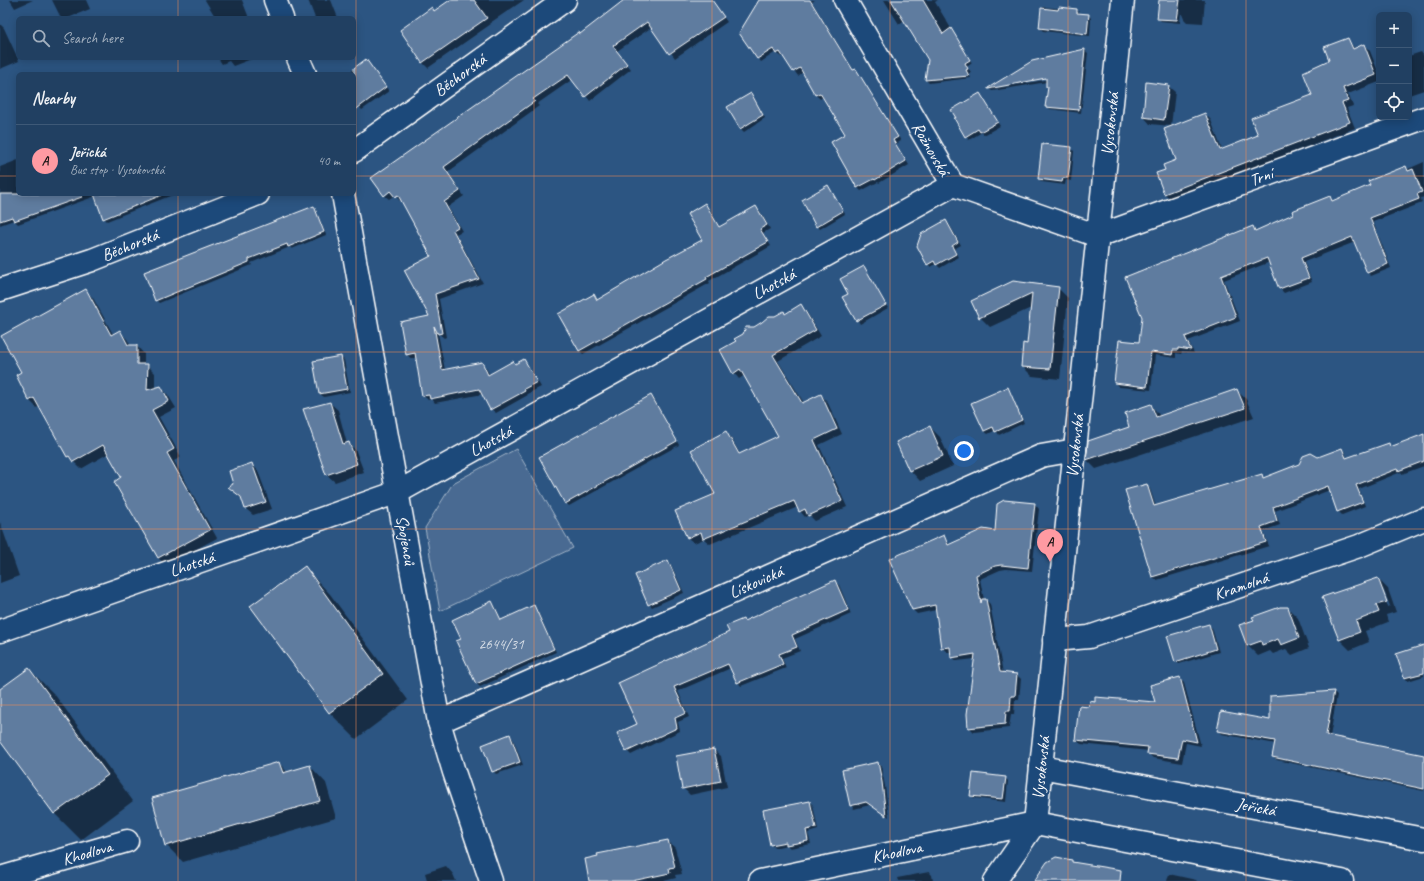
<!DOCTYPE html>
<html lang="en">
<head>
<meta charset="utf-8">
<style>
	:root { --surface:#214062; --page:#2d4b6b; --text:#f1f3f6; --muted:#a2afbe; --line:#3e5977; --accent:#ff9aa2 }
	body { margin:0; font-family:Caveat,sans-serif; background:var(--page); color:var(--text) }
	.controls { position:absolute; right:12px; top:12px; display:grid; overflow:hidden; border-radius:6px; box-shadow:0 2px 10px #0003 }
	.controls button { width:36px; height:36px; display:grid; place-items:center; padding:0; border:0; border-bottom:1px solid var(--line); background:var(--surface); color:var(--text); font:20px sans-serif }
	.you { position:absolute; left:964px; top:451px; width:14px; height:14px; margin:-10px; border:3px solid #fff; border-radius:50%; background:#1a73e8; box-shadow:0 0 0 6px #1a73e833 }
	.badge { display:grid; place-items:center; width:26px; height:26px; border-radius:50%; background:var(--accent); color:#111; font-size:13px; font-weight:700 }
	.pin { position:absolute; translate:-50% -33px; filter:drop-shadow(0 1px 2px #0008) }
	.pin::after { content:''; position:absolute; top:21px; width:14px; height:12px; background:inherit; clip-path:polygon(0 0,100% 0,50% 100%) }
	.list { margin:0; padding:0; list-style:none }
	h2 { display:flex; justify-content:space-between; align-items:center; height:52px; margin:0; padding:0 16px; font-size:17px }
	h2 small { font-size:13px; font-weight:400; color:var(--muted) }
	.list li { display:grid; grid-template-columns:26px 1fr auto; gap:12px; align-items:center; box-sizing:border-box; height:72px; padding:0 16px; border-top:1px solid var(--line) }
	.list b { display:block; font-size:15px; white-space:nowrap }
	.list p { margin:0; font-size:13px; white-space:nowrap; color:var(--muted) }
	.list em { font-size:13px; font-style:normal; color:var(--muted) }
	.icon { flex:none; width:22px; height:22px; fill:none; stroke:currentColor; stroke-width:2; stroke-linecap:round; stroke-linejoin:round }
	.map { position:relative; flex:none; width:1424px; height:881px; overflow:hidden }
	.search { position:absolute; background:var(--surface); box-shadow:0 2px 10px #0003; left:16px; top:16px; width:340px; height:44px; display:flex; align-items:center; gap:10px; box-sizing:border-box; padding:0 14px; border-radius:6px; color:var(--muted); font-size:15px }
	.panel { position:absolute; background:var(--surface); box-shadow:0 2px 10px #0003; left:16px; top:72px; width:340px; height:124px; border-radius:6px }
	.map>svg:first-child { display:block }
</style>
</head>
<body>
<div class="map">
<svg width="1424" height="881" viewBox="0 0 1424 881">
	<rect width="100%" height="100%" fill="#2c5582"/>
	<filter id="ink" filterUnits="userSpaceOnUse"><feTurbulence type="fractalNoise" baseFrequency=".025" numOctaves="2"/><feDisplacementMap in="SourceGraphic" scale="8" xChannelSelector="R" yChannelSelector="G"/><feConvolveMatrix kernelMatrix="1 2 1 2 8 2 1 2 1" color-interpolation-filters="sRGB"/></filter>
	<g filter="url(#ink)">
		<polygon fill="#486b92" stroke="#a4b5c8" points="516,449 573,548 440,611 425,528 453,483"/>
		<g fill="#0007" fill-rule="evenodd">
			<polygon points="10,0 33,0 15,8"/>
			<polygon points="52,0 86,0 90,9 68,18 61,18"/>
			<polygon points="205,0 242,0 249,18 216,18"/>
			<polygon points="308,0 331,0 338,18 315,18"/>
			<polygon points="451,0 524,0 490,23 491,24 428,68 422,62 432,9 435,12"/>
			<polygon points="625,0 712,0 727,22 675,58 652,27 617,51 631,69 590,101 573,79 537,104 539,106 448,172 464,196 448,207 462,231 456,234 483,283 439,299 446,337 444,338 438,333 445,370 481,363 486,368 490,375 524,360 528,365 541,387 527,394 528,395 496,413 491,409 483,394 435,403 432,399 428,400 423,395 417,357 411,359 407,354 430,317 432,256 401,200 400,201 395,195 389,199 385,196 580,35"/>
			<polygon points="760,0 815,0 812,2 854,71 855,70 859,74 901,141 896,144 909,165 879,183 878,182 861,191 857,187 847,135 823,97 820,99 816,95 803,72 798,76 783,55 781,57 776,52 761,62 740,33"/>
			<polygon points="884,0 938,0 935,2 972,63 967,67 971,72 969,74 971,78 929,83 926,80 929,60 905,20 899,24"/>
			<polygon points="1160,0 1205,0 1203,23 1187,22 1184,19 1181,12 1180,23 1161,21 1158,18"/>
			<polygon points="1043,7 1077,10 1081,14 1088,15 1091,18 1090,36 1043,31 1040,28"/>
			<polygon points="0,24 4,28 19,61 0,69"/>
			<polygon points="1348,40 1355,49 1364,45 1370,51 1379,74 1379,82 1348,94 1353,106 1347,108 1355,128 1171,199 1165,194 1166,170 1178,160 1205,114 1211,120 1222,150 1260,135 1314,96 1331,60"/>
			<path d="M1085,50l3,3 -7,60 -31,-4 -4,-3 3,-18 -2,-2v-4l-55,9 -3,-3zM1051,77v2l-55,9 3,-2z"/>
			<polygon points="1421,52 1424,56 1424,90 1409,95 1409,56"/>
			<polygon points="218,58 254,58 233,66 229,61 222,64"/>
			<polygon points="366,60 389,91 362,110 354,101 354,74 347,74"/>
			<polygon points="1168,86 1175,92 1171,126 1150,124 1144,117"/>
			<polygon points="751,94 754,98 765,118 744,132 740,128"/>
			<polygon points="980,94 1000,126 984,135 982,132 969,140 955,119"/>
			<polygon points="1071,148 1074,151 1071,181 1066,180 1065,185 1042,182 1039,179"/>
			<polygon points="18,160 18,194 175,194 107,221 104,218 96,196 18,224 14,220 0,225 0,167"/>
			<polygon points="1424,162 1424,197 1421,198 1422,203 1373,222 1391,268 1371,276 1367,272 1355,242 1304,262 1312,282 1284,293 1280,289 1270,262 1224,280 1240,321 1188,341 1194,353 1182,352 1181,354 1176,353 1176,358 1155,355 1151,390 1119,387 1115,383 1140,343 1253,227 1257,231 1330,197 1333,201 1371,186 1406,167 1408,169"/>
			<polygon points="828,186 845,214 820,229 817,226"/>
			<polygon points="705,204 709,208 720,228 756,207 760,211 770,229 763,233 771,246 709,281 710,283 583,354 579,350 594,295 598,300 703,241"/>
			<polygon points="313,207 316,210 326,235 292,249 290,247 251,263 252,265 159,303 156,300"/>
			<polygon points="946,221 949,224 961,245 954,249 959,257 940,268 936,264 931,267 928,264"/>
			<polygon points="864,267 867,271 888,308 860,324 844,297 849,294"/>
			<polygon points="1058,288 1068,298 1060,379 1032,376 1022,366 1028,345 1031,308 990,327 980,317 972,301"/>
			<polygon points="86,291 93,298 113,334 119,331 127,339 131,346 137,346 144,354 144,365 147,365 155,373 155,389 161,387 168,395 176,408 159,417 181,457 174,461 217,538 166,565 158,558 123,478 109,453 81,469 68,456 40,406 37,408 29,400 23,372"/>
			<polygon points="800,306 806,311 821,336 778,361 804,403 821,395 827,401 842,434 819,445 847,507 815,521 809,515 805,517 800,511 798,507 710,544 704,539 694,543 688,538 677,512 717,494 726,432 731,438 740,454 779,436 745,375 739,379 734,373 737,341 755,328 784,313 786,314"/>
			<polygon points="340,357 344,360 350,392 324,397 320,394"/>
			<polygon points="1007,388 1010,392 1024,423 999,435 996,430 988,434 984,431 972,404"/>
			<polygon points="1236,390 1246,399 1254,417 1096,469 1087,460 1089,442 1131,427 1151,405 1161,417"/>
			<polygon points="651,396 654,399 679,445 569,506 566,503"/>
			<polygon points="330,403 338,410 347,444 349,443 356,451 364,472 335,482 327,475 304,410"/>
			<polygon points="930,427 940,437 953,466 920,481 910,470"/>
			<polygon points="1424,436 1424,466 1402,474 1401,472 1359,489 1365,506 1342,515 1338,511 1330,490 1275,511 1280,525 1263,531 1269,546 1157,580 1153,577 1127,491 1146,485 1150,489 1156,507 1262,476 1264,478 1341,449 1345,452 1347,459 1388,444 1391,447"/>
			<polygon points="252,464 258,471 272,509 253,515 246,509 242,499 230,487 234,484"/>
			<polygon points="1035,504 1039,509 1032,571 1006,569 1000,570 980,579 984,600 986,600 990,604 1003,673 1017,675 1021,679 1019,700 1015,700 1014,715 1011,715 1009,728 974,732 969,727 975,659 957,661 952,657 951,652 947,652 942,648 936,610 917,614 913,610 943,536 950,545 996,532"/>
			<polygon points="0,522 19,576 0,583"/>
			<polygon points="668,561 671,565 684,593 652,607 649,604"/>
			<polygon points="305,568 330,594 408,700 356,739 330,713 252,606"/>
			<path d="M1378,579l10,10 8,23 -10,3 2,7 -23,9 4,11 -19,8 -11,-11zM1381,589h2l7,17 -2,1z"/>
			<polygon points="835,582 839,585 851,614 795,639 800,651 782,658 786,668 741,686 738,682 731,668 678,691 689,717 678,722 680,731 631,755 627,751 639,724 620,683 730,632 745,622"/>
			<polygon points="492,603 495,606 502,621 534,606 537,610 556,652 480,687 477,684 462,639"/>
			<polygon points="1288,608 1298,618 1309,648 1292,655 1286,649 1273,654 1270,651 1258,656 1248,646 1255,621"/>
			<polygon points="1208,625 1212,628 1219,652 1179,664 1176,661"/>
			<polygon points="1424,646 1424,676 1408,681 1405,678"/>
			<polygon points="29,669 55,695 133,801 81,840 55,814 0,739 0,691"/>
			<polygon points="1179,678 1184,683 1201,746 1186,743 1182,763 1153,758 1148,753 1149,751 1081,744 1076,740 1090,708 1096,703 1156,703"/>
			<polygon points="1334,692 1337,695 1330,737 1424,756 1424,791 1277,760 1273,757 1276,744 1222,734 1218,730 1271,721"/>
			<polygon points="510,735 513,739 523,765 496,774 493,771"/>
			<polygon points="714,750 721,756 727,787 690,795 683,788"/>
			<polygon points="279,763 288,773 310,766 326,783 336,818 183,862 166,845"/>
			<polygon points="878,763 881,766 885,786 889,817 870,805 854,809 851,805"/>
			<polygon points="1005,778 1008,781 1006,802 974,798 971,795"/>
			<polygon points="810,802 813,805 818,830 808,833 811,844 790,848 787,845 774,848 771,844"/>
			<polygon points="668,841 675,848 682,874 675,875 676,878 664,881 590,881"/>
			<polygon points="446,866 453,874 456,881 424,881 427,880 425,873"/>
			<polygon points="929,872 932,875 933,881 898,881 897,878"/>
			<polygon points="1169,874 1196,880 1197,881 1167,881"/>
		</g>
		<g fill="#5e7c9f" stroke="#fff">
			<polygon points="450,0 474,0 487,18 422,63 400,30 432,7 434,11"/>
			<polygon points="624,0 712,0 724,17 669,54 647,22 613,46 627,64 585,97 568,75 533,99 535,101 444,167 460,191 444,202 458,227 453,230 479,279 435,294 442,333 438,334 434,326 442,370 482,362 488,375 513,361 515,364 524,359 537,382 524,389 525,391 490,410 479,389 430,399 429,395 422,396 415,353 406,355 400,322 429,316 404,270 431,256 398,195 395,197 390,191 384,196 371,178 579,32 580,34"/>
			<polygon points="759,0 810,0 853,70 856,69 898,137 893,140 906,161 875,180 874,179 857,188 831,142 845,134 820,93 815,95 800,68 793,72 780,52 776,54 773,49 757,59 739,33"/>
			<polygon points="891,0 923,0 943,34 951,28 970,60 965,63 968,69 966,70 969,76 925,80 928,60"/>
			<polygon points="1159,0 1180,0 1177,20 1157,19"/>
			<polygon points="1059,7 1077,9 1077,13 1089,14 1087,34 1039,28 1041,8 1058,10"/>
			<polygon points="1348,38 1353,49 1364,44 1376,75 1343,88 1348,101 1342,103 1350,122 1164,194 1156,173 1165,170 1163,165 1176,160 1164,129 1205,113 1220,150 1258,135 1251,118 1312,95 1303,72 1329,60 1324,47"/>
			<polygon points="1085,49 1079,110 1045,107 1048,87 1046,87 1046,78 988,89 988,88 1032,61"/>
			<polygon points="366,59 386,87 354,111 354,68"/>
			<polygon points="1146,82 1169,85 1164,120 1143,117"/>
			<polygon points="751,93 763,115 740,129 727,107"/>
			<polygon points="980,93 998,122 980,132 978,129 965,137 954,118 956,118 951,110"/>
			<polygon points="1042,144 1072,147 1068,178 1063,178 1062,182 1038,179"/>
			<polygon points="1406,166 1408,171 1413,169 1422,192 1417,194 1419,199 1370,218 1388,264 1367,273 1352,237 1301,258 1309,278 1279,289 1267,258 1221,276 1236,317 1185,337 1191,350 1178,348 1178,350 1173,350 1172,355 1151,352 1147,387 1114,383 1119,340 1139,342 1142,317 1125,277 1253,226 1255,231 1293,214 1292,211 1330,196 1332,201 1370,185 1368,181"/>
			<polygon points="828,185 843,211 816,227 802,200"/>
			<polygon points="0,194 81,194 82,197 14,221 12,217 0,221"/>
			<polygon points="94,194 162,194 162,195 103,219"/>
			<polygon points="705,203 719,227 756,206 767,225 760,229 768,242 706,277 707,279 579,351 558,314 594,294 597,300 666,259 702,240 687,214"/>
			<polygon points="314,206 324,232 288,247 287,244 249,259 249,262 155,301 144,272"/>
			<polygon points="946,220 958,242 952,246 956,254 936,265 934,261 927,265 917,246 921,234"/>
			<polygon points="864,266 886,305 856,321 842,297 848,294 840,279"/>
			<polygon points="1013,281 1059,287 1050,369 1021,367 1023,343 1027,344 1032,293 979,318 971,301"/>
			<polygon points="86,289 111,335 120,330 128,345 137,345 137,364 148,364 147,390 161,386 169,401 152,410 174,449 167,453 210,530 158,558 114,482 121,477 103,445 73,462 69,456 67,457 34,398 29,401 16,375 21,372 1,336"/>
			<polygon points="801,304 816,330 773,355 802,403 821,394 837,429 814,440 842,501 808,516 805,509 799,512 794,501 703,539 701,532 687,538 675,511 715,494 691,450 726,431 739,454 778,436 740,369 733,374 720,350 736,341 734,339 743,334 746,327 754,327 762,322 769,316 775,316 784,311 785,314"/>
			<polygon points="341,356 347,389 319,394 313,361"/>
			<polygon points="1008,387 1022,420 995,432 993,427 984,431 971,403"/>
			<polygon points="1237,389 1245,408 1086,460 1088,441 1129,427 1125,413 1151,404 1156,417"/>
			<polygon points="651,395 677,441 565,504 539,457"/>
			<polygon points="330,402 343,444 349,442 357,464 326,475 303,409"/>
			<polygon points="930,426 943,456 909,471 896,442"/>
			<polygon points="1424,434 1424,461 1398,471 1397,469 1356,485 1363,502 1337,512 1328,486 1273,507 1277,521 1261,527 1266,542 1152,577 1125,490 1147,484 1154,506 1262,474 1263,478 1299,464 1303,456 1311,453 1318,457 1342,448 1346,458 1389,443 1390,447"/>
			<polygon points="252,463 266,502 245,509 241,497 228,487 233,484 229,471"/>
			<polygon points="1004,500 1035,503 1028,568 1001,565 995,566 976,575 981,603 982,599 986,599 1000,672 1017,674 1015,696 1011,696 1010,711 1006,711 1005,724 968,728 967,714 975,654 951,658 950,647 941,648 935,605 912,610 889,559 944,535 948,545 983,529 995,531 997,504"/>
			<polygon points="668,560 681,590 648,605 635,575"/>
			<polygon points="305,566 383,674 329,713 250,606"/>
			<polygon points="1378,578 1387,602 1376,605 1379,612 1356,621 1360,632 1339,640 1322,597"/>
			<polygon points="835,580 848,610 792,635 797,647 779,654 783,664 737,683 728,664 674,687 686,713 675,718 677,728 626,752 617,733 637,724 618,683 729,632 726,626 743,619 744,621"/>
			<polygon points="492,601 501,620 534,605 554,649 476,684 456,641 461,639 452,620"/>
			<polygon points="1280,607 1288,607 1299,638 1281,645 1278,639 1262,645 1261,641 1247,646 1239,625 1254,620 1252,617"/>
			<polygon points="1209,624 1216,649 1175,662 1167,636"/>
			<polygon points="1424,645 1424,673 1404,678 1396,654"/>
			<polygon points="29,668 108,775 54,814 0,741 0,689"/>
			<polygon points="1180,677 1197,742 1182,739 1178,758 1147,754 1148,747 1075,740 1079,706 1089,707 1090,701 1095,702 1095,697 1155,702 1150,685"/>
			<polygon points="1334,691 1326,735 1424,755 1424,789 1272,757 1275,741 1217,731 1221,711 1270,720 1270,696"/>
			<polygon points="510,734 520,762 492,772 482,745"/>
			<polygon points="714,749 721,781 682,789 676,756"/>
			<polygon points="279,762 283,773 310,765 320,801 165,846 152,798"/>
			<polygon points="878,762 882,782 886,816 866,802 850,806 842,770"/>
			<polygon points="973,773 1006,777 1003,799 970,796"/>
			<polygon points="810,801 816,828 806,830 808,841 786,845 786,842 770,845 763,810"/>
			<polygon points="668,840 675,867 669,868 670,873 632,881 589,881 585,859 598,856 597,854"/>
			<polygon points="1056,857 1072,860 1072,862 1121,870 1120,881 1034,881 1047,862"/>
		</g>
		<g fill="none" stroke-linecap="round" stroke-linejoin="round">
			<defs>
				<g id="minor">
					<polyline points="275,0 282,18"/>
					<polyline points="845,0 953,185 1098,236 1424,118"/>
					<polyline points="298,58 305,74"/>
					<polyline points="354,151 565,0"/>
					<polyline points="343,194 439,722 454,772 491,881"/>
					<polyline points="0,290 92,260 258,194"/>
					<polyline points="0,631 398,492 953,185"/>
					<polyline points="1054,640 1089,637 1359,546 1424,519"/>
					<polyline points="439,722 1041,456 1075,450"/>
					<polyline points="1041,767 1424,839"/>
					<polyline points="0,878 127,841"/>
					<polyline points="760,881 1035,823 1342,881"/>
					<polyline points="995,881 1035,823 1123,0"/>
				</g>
			</defs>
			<use href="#minor" stroke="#fff" stroke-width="25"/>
			<use href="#minor" stroke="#1f4a7a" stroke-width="22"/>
		</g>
	</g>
	<path fill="none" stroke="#ef8b55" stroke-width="1" stroke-opacity="0.55" d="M178,0v18M356,0v881M534,0v881M712,0v881M890,0v881M1068,0v881M1246,0v881M178,58v16M0,176h18M354,176h1070M178,194v687M0,352h1424M0,529h1424M0,705h1424"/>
	<g text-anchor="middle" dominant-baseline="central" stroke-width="4" stroke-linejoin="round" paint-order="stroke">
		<g font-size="15" fill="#d7dee7">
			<text x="501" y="644">2644/31</text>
		</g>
		<g font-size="17" fill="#fff" stroke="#1f4a7a">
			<text transform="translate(460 75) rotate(-36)">Běchorská</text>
			<text transform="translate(1110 124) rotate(-84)">Vysokovská</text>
			<text transform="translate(931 149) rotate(60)">Rožnovská</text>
			<text transform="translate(1261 177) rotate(-20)">Trní</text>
			<text transform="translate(130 245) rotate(-22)">Běchorská</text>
			<text transform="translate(774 284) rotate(-29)">Lhotská</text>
			<text transform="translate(491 441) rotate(-29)">Lhotská</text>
			<text transform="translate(1075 446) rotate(-84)">Vysokovská</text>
			<text transform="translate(406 540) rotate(80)">Spojenců</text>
			<text transform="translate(192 564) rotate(-19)">Lhotská</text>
			<text transform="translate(756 582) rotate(-24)">Lískovická</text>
			<text transform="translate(1241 586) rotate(-19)">Kramolná</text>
			<text transform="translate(1041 768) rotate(-84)">Vysokovská</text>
			<text transform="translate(1256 807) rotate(11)">Jeřická</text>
			<text transform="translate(897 852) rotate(-12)">Khodlova</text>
			<text transform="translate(87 853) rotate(-16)">Khodlova</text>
		</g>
	</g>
</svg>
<div class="controls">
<button>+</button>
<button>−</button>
<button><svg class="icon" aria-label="locate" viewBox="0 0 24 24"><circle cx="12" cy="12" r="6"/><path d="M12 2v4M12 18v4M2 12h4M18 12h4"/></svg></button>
</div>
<div class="you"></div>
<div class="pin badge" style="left:1050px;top:562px">A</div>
<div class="search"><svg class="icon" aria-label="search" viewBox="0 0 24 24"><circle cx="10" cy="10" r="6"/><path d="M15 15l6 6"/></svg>Search here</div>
<section class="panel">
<h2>Nearby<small></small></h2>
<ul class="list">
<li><span class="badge">A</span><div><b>Jeřická</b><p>Bus stop · Vysokovská</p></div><em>40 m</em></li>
</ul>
</section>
</div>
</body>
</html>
